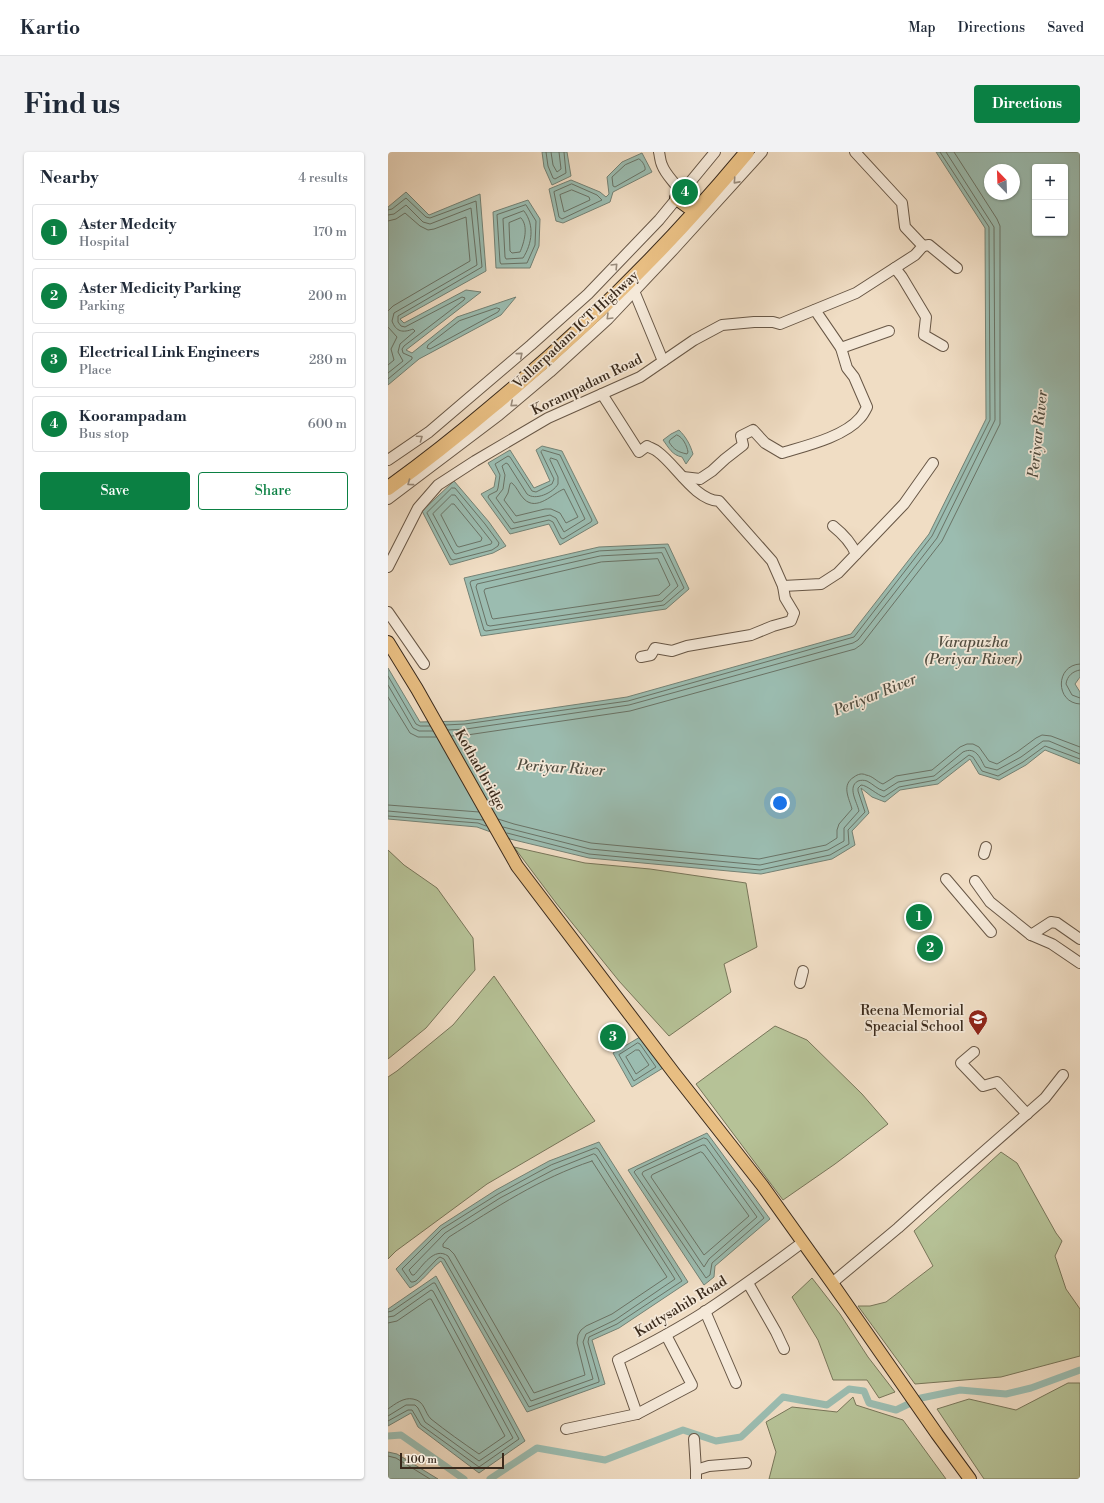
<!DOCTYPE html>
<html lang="en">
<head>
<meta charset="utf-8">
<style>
	:root { --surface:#fff; --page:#f2f2f3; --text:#1f2937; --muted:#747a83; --line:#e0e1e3; --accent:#0b8043 }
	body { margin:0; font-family:"Libre Bodoni",serif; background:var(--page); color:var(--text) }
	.controls { position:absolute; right:12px; top:12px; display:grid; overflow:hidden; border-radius:4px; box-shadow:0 1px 3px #0004 }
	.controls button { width:36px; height:36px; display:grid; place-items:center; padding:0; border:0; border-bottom:1px solid var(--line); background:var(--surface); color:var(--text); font:20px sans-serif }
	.compass { position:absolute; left:596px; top:12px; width:36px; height:36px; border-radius:50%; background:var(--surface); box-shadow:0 1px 3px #0004; rotate:337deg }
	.scale { position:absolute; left:12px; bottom:10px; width:104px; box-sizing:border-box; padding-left:4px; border:2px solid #3a2a1c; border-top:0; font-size:11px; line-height:14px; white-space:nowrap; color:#3a2a1c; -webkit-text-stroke:3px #f5e9d9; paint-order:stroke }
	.you { position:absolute; left:392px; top:651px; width:14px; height:14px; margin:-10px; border:3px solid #fff; border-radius:50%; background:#1a73e8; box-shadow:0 0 0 6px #1a73e833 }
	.badge { display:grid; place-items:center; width:26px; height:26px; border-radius:50%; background:var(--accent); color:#fff; font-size:13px; font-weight:700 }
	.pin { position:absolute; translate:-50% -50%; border:2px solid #fff; box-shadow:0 1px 4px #0006 }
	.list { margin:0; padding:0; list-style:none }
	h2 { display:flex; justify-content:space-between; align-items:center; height:52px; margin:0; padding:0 16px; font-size:17px }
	h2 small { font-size:13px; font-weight:400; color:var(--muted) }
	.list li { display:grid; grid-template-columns:26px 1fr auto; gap:12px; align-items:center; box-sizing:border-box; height:56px; margin:0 8px 8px; padding:0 8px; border:1px solid var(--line); border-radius:4px }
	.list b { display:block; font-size:15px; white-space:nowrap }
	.list p { margin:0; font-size:13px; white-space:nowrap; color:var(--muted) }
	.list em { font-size:13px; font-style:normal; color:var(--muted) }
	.actions { display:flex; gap:8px; padding:12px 16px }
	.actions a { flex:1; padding:9px 0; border:1px solid var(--accent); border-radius:4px; text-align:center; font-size:14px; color:var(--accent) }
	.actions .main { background:var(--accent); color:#fff }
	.map { position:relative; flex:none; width:692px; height:1327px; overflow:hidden; border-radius:4px }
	header { display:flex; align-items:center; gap:24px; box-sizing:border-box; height:56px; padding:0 20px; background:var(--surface); border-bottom:1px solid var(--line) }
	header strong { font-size:19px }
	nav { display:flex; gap:22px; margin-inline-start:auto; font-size:14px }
	.intro { display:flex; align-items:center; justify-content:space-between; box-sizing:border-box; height:96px; padding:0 24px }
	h1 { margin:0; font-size:28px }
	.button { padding:10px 18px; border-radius:4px; background:var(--accent); color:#fff; font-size:14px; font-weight:700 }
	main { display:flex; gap:24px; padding:0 24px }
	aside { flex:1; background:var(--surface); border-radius:4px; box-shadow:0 1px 3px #0004 }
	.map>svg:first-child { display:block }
</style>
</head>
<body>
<header>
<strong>Kartio</strong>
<nav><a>Map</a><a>Directions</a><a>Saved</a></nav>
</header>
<div class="intro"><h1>Find us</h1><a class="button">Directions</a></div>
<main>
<aside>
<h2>Nearby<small>4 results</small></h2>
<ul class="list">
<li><span class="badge">1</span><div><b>Aster Medcity</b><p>Hospital</p></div><em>170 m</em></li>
<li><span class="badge">2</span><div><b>Aster Medicity Parking</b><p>Parking</p></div><em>200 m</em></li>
<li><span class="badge">3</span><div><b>Electrical Link Engineers</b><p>Place</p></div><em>280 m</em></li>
<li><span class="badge">4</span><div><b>Koorampadam</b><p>Bus stop</p></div><em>600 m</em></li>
</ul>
<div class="actions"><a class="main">Save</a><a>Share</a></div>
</aside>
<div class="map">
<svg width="692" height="1327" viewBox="0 0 692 1327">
	<rect width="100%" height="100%" fill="#f0ddc4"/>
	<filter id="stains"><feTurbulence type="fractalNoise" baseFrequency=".005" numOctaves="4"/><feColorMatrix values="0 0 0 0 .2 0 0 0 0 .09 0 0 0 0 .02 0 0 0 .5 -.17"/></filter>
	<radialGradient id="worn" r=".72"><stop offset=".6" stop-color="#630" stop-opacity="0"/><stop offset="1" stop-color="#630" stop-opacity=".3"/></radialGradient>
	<g fill="#b6c297" stroke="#78765a">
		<polygon points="126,695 197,711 262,717 358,731 369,795 336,812 343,840 281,884 231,829 168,751"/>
		<polygon points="0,698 16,713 49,736 85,786 87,818 38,876 0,907"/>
		<polygon points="106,824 207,969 99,1032 8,1099 0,1107 0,925 9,919 65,873"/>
		<polygon points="387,874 419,888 474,942 500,972 447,1012 395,1048 308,932"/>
		<polygon points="613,1000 629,1011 668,1081 674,1089 667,1104 678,1137 692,1157 692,1204 613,1225 527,1232 470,1154 482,1154 498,1150 545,1114 526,1079"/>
		<polygon points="424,1126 452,1162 480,1205 507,1240 491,1246 479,1228 445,1228 430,1188 404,1145"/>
		<polygon points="680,1231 692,1231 692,1326 691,1327 596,1327 549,1257 581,1247 628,1258"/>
		<polygon points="465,1245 468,1253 515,1268 558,1327 381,1327 388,1300 378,1270 404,1255 449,1260"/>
	</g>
	<g fill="#9bbcb0" stroke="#748275" fill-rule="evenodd">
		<polygon points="154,0 179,0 183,24 164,33 156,15"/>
		<path d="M548,0h144v525l-5,7 5,8v72l-35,-14 -19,15 -27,15 -20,-6 -9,-15 -32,25 -38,6 -15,12 -13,-5 -11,-9 8,25 -17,18 3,14 -23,14 -71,15 -172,-16 -79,-19 -33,-12 -89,-8v-151l32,54 44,-1 163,-24 224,-63 78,-100 57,-115 -1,-191zM647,15h30v66h-30zM602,18h24v24h-24z"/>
		<polygon points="254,1 264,20 225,40 222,50 175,71 168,69 161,37 183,28 212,40 218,45 221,42 219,25 234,10"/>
		<polygon points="18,40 41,63 92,42 98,119 12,167 16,171 78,138 93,140 18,198 24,201 69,165 128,145 113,163 31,207 0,233 0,55"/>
		<polygon points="140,48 152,67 151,94 142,116 108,116 105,60"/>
		<path d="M291,278c7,7 11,14 14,24l-7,10 -4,-7c-10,-2 -13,-9 -19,-17l8,-6z"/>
		<polygon points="154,294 174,299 210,371 172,393 161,372 122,382 93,342 106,335 108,324 100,311 122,298 146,336 162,329 148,298"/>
		<polygon points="66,329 101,370 118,394 105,401 62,413 34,359"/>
		<polygon points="280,392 301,437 278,457 93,484 76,426 211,395"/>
		<polygon points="252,885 275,916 244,935 225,901"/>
		<polygon points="319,981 382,1067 327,1114 326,1125 316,1133 240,1018"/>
		<path d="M211,990l89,140 -69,46 -27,12 13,44 -78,28 -86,-151c-11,8 -18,21 -31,27l-14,-19 44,-43 56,-36 53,-29z"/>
		<polygon points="48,1124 137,1289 91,1321 30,1275 23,1261 0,1274 0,1157"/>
		<polygon points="0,1300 9,1302 50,1327 0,1327"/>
	</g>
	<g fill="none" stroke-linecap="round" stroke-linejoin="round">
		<g stroke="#6a7366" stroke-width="1">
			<polyline points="158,0 160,14 165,26 167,27 178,21 176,0"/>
			<polyline points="163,0 165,13 169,20 173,17 171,0"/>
			<path d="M251,7c3,1 7,8 6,11l-30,17 -2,-1 -1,-9 13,-12z"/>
			<polygon points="184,32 209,43 214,48 174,67 171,65 166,40"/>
			<polygon points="184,38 201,45 202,48 176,60 172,43"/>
			<polygon points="138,53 148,69 147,93 139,111 113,112 112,110 109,63"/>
			<polyline points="0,58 4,57 18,46 38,65 42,66 88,49 94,115 10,164 10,170 13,174 17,175 74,145 77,146 76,148 16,194 14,197 15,201 24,205 24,207 0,227"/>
			<path d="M136,59c11,14 8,33 -1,47l-17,1 -1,-2 -2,-38z"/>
			<path d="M0,63l6,-1 12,-9 17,17 7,2 41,-16 6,57 -83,48 -2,8c4,11 11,12 21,8l2,2 -15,13 -2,8 5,9 -15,12"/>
			<path d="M133,66c8,8 3,25 -1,34l-8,1 -2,-2 -1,-28z"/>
			<polyline points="0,69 8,67 17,61 32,74 40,78 46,77 78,65 82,109 5,154 0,159"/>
			<polygon points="109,156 112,157 110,160 42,197 39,196 40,193 71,169"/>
			<polyline points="0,175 9,185 3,197 6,208 0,213"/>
			<path d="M289,283c6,2 10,11 11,17l-1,2c-9,-2 -13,-4 -18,-12l1,-2z"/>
			<polygon points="155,298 172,303 204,368 203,370 175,387 173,386 165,370 161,368 123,377 100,345 101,343 109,339 110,336 112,323 107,312 120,304 122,305 144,339 148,340 164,332 166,327 153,300"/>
			<path d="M163,306l6,2 28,59 -21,13 -8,-14 -6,-3 -36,8 -18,-25 7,-9 2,-14 -3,-9 4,-3 2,1 19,30c8,7 26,-1 31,-10v-7l-8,-17z"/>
			<path d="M124,331c5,4 7,11 12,16 13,13 29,-6 40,-10l14,28 -12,6 -6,-10 -9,-4h-6l-29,7 -12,-16 4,-7 2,-9z"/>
			<polygon points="64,336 67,336 97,372 111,391 110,394 104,398 65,408 63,407 39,361"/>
			<polygon points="64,343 67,343 104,390 103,392 68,402 66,401 45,362"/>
			<polygon points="64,352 66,352 94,386 93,389 71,395 69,394 53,363"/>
			<polygon points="277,396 296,436 276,453 98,479 96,478 82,431 83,429 211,399"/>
			<polygon points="274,401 290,434 274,449 102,474 99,473 88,435 89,432 212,404"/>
			<polygon points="270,407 282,433 271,443 105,467 104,466 96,439 97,437 213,410"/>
			<path d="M692,512c-25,1 -25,39 0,40"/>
			<path d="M692,518c-7,1 -13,6 -14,14l6,11 8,3"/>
			<polyline points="0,524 28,572 32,574 42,574"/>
			<polyline points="0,533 25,576 31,579 45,579"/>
			<polyline points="0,545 22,581 30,585 48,585"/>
			<polyline points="57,573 77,572 240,549 466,485 544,384 602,268 601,75 552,0"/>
			<polyline points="60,578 78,577 241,553 465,491 470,488 549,386 607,268 606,75 558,0"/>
			<polyline points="64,584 79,583 242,559 467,497 474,492 554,389 612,272 612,74 609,67 566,0"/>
			<polyline points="0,653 91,660"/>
			<polyline points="0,659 95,668"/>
			<polyline points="0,664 90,671 98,674"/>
			<path d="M110,667l16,5 77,19 168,16 67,-14 11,-7v-8l2,-6 13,-15c-3,-11 -11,-24 2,-32 4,-3 8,-4 12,-2 7,1 11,7 17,9l13,-8 36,-6 28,-23 7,-3h6l6,3 10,14 8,3 20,-12 19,-14 6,-3 9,1 29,11"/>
			<path d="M115,675l87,22 170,16 68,-15 16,-9v-13l15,-17c-2,-9 -12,-24 -1,-30 3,-1 6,-1 9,0 6,3 10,8 17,10l14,-9 36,-6 29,-24c13,-6 17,6 22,15l12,3 24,-13 22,-16h6l31,13"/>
			<path d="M119,681l82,21 171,16 70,-15 19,-11 -1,-14 17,-18 -7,-21v-3l3,-3c6,0 16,10 23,12l15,-10 37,-7 33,-25 4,2 9,14 16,5 25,-14 22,-16 35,13"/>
			<polygon points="250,891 252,892 268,915 246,929 231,903"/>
			<polygon points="248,898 251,898 261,913 248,922 238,905"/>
			<polygon points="316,986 319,987 376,1066 324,1111 322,1123 318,1126 246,1020 248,1018"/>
			<polygon points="315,993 317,993 369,1065 321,1107 316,1115 254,1022 255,1020"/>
			<polygon points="208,996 210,997 294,1129 229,1172 201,1185 200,1190 211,1228 211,1230 141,1255 56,1107 52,1105 49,1107 28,1129 25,1130 23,1130 14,1117 54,1077 110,1042 163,1013"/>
			<polygon points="313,1000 315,1001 361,1064 316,1103 263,1025 264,1023"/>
			<path d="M206,1002l2,1 79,124 -60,41 -29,14 -3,8 10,37 -62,22 -83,-145c-14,-10 -26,11 -34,19h-2l-3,-5 36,-37 55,-35 53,-28z"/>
			<path d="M204,1009l75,116 -55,37 -26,12 -5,4 -3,5 -1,8 8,32 -51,18 -80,-139 -5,-5 -6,-2v-3l6,-7c46,-29 91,-59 143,-76z"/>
			<polyline points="0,1160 4,1159 45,1131 47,1131 131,1287 91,1315 33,1273 24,1258 20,1258 0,1269"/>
			<polyline points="0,1165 6,1164 43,1138 45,1139 125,1286 91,1309 37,1270 30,1256 27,1253 18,1253 0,1264"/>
			<path d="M0,1171l9,-2 32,-22h2l74,137 -26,18c-16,-11 -33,-23 -48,-35 -7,-7 -6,-18 -18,-20 -9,-2 -18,5 -25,10"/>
			<polyline points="0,1304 8,1306 42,1327"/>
		</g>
		<g stroke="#9bbcb0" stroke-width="7">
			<polyline points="0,1284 13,1283 76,1327"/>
			<polyline points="102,1327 149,1296 217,1308 295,1278 328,1289 353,1285 395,1245 439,1253 461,1237 476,1239 481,1251 508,1258 533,1246 572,1238 618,1242 643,1236 692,1218"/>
		</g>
		<defs>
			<g id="minor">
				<path d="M271,0c1,4 1,9 3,13 4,11 14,18 19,28"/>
				<polyline points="535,94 541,93 569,116"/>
				<polyline points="507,116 514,125 538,165 536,183 555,194"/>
				<polyline points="246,139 275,209"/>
				<polyline points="453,196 501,179"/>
				<path d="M214,242l37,58 8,-6c3,2 8,3 11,6 18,13 37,48 61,49l53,60 11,25 2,12 9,15 -3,8 -18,5 -22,9 -64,11 -15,5 -17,-3 -4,7 -10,2"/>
				<polyline points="0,308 41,280 143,193 200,142 271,68 327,0"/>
				<path d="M295,325l17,2 12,-8 13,-12 18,-14 -2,-9 12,-6 12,13 17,10c23,-7 62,-16 78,-35 3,-3 5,-7 7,-11l-13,-30 -7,-9 -6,-20 -26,-38"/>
				<polyline points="0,347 111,263 162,220 220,167 286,97 374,0"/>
				<path d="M445,374c10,8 18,16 23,28"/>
				<polyline points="0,415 30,356 50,333 87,309 160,266 252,225 306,188 334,173 366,170 385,170 392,172 468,141 527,103 535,94 517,75 514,51 467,0"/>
				<polyline points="395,434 433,432 450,421 516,352 545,311"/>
				<polyline points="0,460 36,512"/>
				<polyline points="596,702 598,695"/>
				<polyline points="558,727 603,780"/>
				<polyline points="587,729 602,750 643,783 663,770 669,771 692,787"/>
				<polyline points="643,783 664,792 692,811"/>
				<polyline points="412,831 415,819"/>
				<polyline points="586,900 573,911 595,934 609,930 639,962"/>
				<polyline points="360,1131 388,1180 396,1197"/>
				<polyline points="444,1131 510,1076 551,1039 657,946 675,923"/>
				<polyline points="317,1159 348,1231"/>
				<path d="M249,1262l-19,-54c30,-15 60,-31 88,-49 33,-22 65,-45 97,-69"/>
				<polyline points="178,1277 249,1262 304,1233 278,1183"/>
				<polyline points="306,1287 308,1318"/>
				<polyline points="308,1327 308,1318 321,1314 358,1311"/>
			</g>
			<polyline id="major" points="0,490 29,537 129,714 286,921 374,1033 444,1131 549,1282 582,1327"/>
			<g id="highway">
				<polyline points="289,46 300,54"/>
				<path d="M0,336c35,-25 69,-52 102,-80 93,-77 180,-163 257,-256"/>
			</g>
		</defs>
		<use href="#minor" stroke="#685746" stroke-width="12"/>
		<use href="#major" stroke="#3a2a1c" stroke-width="14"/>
		<use href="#highway" stroke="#3a2a1c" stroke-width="16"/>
		<use href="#minor" stroke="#f5e9d9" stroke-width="10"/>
		<use href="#major" stroke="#e8be82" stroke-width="12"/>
		<use href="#highway" stroke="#e8be82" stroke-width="14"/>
	</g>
	<defs><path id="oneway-chevron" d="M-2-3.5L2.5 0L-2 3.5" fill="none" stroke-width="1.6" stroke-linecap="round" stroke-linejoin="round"/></defs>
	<g stroke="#988a7a">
		<use href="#oneway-chevron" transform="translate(348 29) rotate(132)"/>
		<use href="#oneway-chevron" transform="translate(227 114) rotate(-46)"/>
		<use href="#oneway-chevron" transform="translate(221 165) rotate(135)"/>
		<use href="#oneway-chevron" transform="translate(132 203) rotate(-40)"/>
		<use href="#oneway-chevron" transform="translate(125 252) rotate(140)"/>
		<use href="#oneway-chevron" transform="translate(32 286) rotate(-35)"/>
		<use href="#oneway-chevron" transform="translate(22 331) rotate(144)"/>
	</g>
	<defs>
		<symbol id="school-pin" viewBox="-11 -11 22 30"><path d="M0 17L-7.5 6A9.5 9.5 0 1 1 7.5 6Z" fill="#8f2418" stroke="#f5e9d9"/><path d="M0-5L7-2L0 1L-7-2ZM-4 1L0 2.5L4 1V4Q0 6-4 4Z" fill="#fff"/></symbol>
	</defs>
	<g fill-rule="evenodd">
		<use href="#school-pin" x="579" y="856" width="22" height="30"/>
	</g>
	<g text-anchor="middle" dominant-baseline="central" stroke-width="3.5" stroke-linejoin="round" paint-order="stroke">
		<g font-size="14" fill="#3a2a1c" stroke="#f5e9d9">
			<text transform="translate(188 178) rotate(-43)">Vallarpadam ICT Highway</text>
			<text transform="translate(199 233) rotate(-26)">Korampadam Road</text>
			<text transform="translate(92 618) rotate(61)">Kothad bridge</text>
			<text transform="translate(293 1155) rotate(-31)">Kuttysahib Road</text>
		</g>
		<g font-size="14" fill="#3a2a1c" stroke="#f5e9d9" text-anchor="end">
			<text x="576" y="859">Reena Memorial<tspan x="576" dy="16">Speacial School</tspan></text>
		</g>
		<g font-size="15" font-style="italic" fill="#524e41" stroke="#f5e9d9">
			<text transform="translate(650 282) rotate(-84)">Periyar River</text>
			<text x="585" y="490">Varapuzha<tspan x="585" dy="17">(Periyar River)</tspan></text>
			<text transform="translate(487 543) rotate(-22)">Periyar River</text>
			<text transform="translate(173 616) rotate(4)">Periyar River</text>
		</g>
	</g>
	<rect width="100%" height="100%" filter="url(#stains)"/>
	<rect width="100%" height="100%" fill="url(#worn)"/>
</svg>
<div class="controls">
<button>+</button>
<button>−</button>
</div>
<svg class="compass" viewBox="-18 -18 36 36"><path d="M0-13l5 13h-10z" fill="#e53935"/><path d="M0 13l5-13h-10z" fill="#747a83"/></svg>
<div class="scale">100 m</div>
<div class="you"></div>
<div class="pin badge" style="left:531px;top:765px">1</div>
<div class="pin badge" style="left:542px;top:796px">2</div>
<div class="pin badge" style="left:225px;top:885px">3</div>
<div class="pin badge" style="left:297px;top:40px">4</div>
</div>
</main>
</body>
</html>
